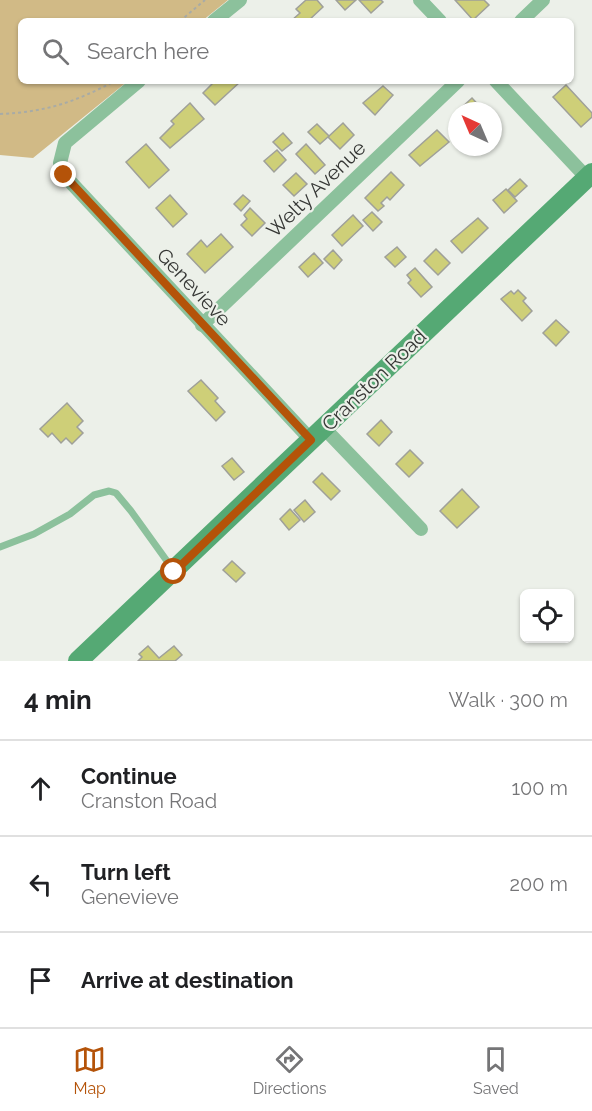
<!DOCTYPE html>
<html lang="en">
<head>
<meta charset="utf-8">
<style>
	:root { --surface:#fff; --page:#f6f6f6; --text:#202124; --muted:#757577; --line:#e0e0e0; --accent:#b45309 }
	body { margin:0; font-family:Raleway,sans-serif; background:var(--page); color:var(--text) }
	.controls { position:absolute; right:18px; bottom:18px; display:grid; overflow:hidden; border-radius:9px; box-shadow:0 2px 4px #0004 }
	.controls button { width:54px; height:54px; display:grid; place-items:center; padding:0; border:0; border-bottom:2px solid var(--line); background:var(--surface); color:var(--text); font:30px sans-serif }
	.compass { position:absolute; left:448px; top:102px; width:54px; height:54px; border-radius:50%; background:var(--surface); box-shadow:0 2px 4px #0004; rotate:316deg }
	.stop { position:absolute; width:18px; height:18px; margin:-14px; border:4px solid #b45309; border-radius:50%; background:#fff }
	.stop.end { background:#b45309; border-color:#fff; box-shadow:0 2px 6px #0008 }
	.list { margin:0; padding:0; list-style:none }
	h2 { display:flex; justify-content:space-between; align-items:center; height:78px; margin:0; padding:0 24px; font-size:26px }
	h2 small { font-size:20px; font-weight:400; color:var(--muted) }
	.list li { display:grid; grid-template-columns:39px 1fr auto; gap:18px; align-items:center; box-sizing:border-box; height:96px; padding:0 24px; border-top:2px solid var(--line) }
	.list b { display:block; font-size:22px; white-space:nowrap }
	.list p { margin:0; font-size:20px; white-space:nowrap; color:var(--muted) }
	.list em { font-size:20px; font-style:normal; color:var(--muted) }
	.icon { flex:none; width:33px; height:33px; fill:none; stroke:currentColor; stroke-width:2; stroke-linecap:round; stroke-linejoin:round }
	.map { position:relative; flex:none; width:592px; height:661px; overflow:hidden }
	.search { position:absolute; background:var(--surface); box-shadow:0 2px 4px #0004; left:18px; right:18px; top:18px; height:66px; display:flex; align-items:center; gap:15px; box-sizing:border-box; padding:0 21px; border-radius:9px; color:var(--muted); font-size:22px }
	.sheet { height:366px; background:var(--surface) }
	nav { display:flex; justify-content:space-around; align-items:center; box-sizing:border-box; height:84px; border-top:2px solid var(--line); background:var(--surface); font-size:16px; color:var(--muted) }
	nav a { display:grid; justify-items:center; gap:3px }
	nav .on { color:var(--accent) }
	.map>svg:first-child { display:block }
</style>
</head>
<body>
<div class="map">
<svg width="592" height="661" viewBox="0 0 592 661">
	<rect width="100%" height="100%" fill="#ecf0e9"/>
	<polygon fill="#d1ba86" points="0,0 228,0 202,21 21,21 21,81 128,81 33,158 0,155"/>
	<g fill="#cecf78" stroke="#9fa099" stroke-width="1.5">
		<polygon points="306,0 317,0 323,7 308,21 291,21 300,13 296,9"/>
		<polygon points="336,0 356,0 345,10"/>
		<polygon points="359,0 381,0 383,2 371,13"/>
		<polygon points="455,0 484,0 489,5 473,20"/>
		<polygon points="215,81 241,81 215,105 203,93"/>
		<polygon points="566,85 592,113 592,117 581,127 553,97"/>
		<polygon points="383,86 393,95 375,115 363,103"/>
		<polygon points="472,98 484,111 463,111 461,108"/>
		<polygon points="190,103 204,119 170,148 160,138 174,124 171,121"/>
		<polygon points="343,123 354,135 340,149 328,137"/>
		<polygon points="317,124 329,136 320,144 308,132"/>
		<polygon points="437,130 449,142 420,166 409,155"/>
		<polygon points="283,133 292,143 282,151 273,142"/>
		<polygon points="146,144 169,170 149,188 126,162"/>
		<polygon points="306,144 325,165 315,174 296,154"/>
		<polygon points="277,150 286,160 274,172 264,161"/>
		<polygon points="391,172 404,185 390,200 387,197 381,203 384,206 378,211 365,198"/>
		<polygon points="296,173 307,184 294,196 283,185"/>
		<polygon points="520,179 527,186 515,197 508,190"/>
		<polygon points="506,189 517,201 504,213 493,200"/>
		<polygon points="170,195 187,214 173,227 156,208"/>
		<polygon points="243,195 250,201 241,211 234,204"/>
		<polygon points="250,208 265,223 252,236 241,225 247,219 244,215"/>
		<polygon points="372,212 382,222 373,231 363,220"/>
		<polygon points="353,215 363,226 342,246 332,235"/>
		<polygon points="478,218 488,228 462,253 451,241"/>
		<polygon points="221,234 233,247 205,273 187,254 201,240 207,247"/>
		<polygon points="397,247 406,257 395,267 385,257"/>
		<polygon points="436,249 450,263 438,275 424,261"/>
		<polygon points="333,250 342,260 334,269 324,259"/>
		<polygon points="314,253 323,263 308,277 299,267"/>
		<polygon points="415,268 432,287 421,297 408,283 411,280 407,275"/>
		<polygon points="518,290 526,298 523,301 532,311 522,321 501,299 511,291 514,294"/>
		<polygon points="556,320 569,332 556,346 543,333"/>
		<polygon points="201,380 218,398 215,401 225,412 216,421 188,391"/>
		<polygon points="67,403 83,421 77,427 83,433 72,444 66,438 61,443 52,433 48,437 40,429"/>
		<polygon points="381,420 392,432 379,446 367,434"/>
		<polygon points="410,450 423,463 409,477 396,464"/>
		<polygon points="232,458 244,472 234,480 222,466"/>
		<polygon points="322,473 340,491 331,500 313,482"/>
		<polygon points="462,489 479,507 457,528 440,511"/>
		<polygon points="305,500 315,512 304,522 294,510"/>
		<polygon points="290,509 300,520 289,530 280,519"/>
		<polygon points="232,561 245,573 236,582 223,570"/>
		<polygon points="148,646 159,658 174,646 182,655 175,661 138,661 142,657 139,654"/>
	</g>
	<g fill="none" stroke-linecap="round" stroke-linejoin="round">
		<g stroke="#a8aba6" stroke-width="2" stroke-dasharray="3 3" stroke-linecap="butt">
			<polyline points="180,21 205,0"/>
			<path d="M0,114c46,-2 75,-12 115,-33"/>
		</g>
		<polyline stroke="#8cc19c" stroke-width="7" points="0,547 34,534 70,514 94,495 109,491 116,493 131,511 172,568"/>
		<g stroke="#8cc19c" stroke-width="14">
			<polyline points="420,0 440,21"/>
			<polyline points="214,21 240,0"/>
			<polyline points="521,21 543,0"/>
			<polyline points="139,81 65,143 60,163 64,175 311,440"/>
			<polyline points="496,81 587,178"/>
			<polyline points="202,325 458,81"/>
			<polyline points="324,428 421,529"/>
		</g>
		<polyline stroke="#55a974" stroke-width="20" points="78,661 592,173"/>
	</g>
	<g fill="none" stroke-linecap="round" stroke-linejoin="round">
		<polyline stroke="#b45309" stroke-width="8" points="64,175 311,440 174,572"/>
	</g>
	<g text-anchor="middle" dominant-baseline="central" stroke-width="4.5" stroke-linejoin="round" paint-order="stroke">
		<g font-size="20" fill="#363735" stroke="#ecf0e9">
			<text transform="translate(316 189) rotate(-44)">Welty Avenue</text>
			<text transform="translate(194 287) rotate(47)">Genevieve</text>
			<text transform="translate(374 380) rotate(-44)">Cranston Road</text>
		</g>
	</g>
</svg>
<div class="controls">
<button><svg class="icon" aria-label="locate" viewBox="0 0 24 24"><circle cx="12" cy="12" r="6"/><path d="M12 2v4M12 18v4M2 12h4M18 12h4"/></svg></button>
</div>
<svg class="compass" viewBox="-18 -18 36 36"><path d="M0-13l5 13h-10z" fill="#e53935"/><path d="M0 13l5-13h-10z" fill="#757577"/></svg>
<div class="stop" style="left:174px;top:572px"></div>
<div class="stop end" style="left:64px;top:175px"></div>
<div class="search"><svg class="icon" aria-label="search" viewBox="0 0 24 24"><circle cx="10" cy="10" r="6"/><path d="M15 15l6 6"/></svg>Search here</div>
</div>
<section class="sheet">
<h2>4 min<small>Walk · 300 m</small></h2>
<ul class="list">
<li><svg class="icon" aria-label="ahead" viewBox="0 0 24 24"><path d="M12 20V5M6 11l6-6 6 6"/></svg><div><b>Continue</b><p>Cranston Road</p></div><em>100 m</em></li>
<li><svg class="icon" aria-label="left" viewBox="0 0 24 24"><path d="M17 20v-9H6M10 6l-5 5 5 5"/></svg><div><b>Turn left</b><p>Genevieve</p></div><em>200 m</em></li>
<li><svg class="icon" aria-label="arrive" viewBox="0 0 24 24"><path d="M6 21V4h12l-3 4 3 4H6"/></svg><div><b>Arrive at destination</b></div></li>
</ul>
</section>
<nav>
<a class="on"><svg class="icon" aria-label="map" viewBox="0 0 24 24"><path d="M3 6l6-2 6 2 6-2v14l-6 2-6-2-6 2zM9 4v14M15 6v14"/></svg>Map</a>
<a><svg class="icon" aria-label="directions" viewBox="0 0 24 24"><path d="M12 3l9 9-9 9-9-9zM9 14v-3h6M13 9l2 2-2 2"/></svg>Directions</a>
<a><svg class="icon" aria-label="saved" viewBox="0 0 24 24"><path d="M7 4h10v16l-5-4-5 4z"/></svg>Saved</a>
</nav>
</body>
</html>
